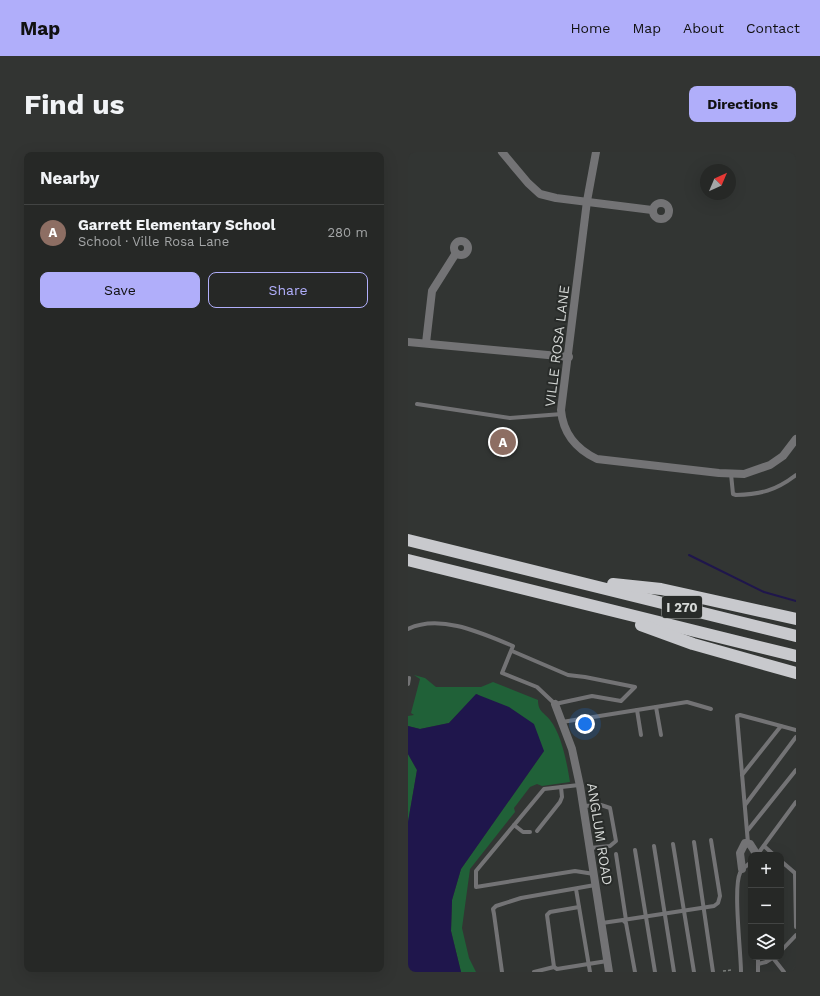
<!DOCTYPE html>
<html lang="en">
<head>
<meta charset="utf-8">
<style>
	:root { --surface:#262826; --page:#323432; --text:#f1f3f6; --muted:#a4a6a7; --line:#424443; --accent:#b0aefa }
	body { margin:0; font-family:"Work Sans",sans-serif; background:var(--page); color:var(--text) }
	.controls { position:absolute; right:12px; bottom:12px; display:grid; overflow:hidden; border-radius:8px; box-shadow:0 4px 16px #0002 }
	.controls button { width:36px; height:36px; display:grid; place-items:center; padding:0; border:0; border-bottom:1px solid var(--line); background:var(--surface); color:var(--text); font:20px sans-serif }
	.compass { position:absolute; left:292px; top:12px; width:36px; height:36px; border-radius:50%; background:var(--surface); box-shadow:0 4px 16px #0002; rotate:44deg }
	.you { position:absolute; left:177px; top:572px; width:14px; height:14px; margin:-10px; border:3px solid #fff; border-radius:50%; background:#1a73e8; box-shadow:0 0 0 6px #1a73e833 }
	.badge { display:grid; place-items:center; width:26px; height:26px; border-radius:50%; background:var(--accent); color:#fff; font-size:13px; font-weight:700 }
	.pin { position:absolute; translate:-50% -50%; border:2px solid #fff; box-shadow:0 1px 4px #0006 }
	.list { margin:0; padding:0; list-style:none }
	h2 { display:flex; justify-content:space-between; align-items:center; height:52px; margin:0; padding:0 16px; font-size:17px }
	h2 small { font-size:13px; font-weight:400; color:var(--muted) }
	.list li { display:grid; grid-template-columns:26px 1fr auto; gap:12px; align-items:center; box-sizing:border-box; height:56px; padding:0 16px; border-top:1px solid var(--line) }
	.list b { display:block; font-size:15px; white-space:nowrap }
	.list p { margin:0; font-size:13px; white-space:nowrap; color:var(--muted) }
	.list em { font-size:13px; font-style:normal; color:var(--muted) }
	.actions { display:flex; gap:8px; padding:12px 16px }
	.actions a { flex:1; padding:9px 0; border:1px solid var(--accent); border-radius:8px; text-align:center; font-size:14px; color:var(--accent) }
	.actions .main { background:var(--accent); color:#111 }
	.icon { flex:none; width:22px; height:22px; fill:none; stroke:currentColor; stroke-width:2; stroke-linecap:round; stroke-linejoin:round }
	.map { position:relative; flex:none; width:388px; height:820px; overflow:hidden; border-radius:8px }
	header { display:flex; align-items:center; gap:24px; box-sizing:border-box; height:56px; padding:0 20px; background:var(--accent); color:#111 }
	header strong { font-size:19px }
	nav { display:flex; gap:22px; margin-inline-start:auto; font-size:14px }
	.intro { display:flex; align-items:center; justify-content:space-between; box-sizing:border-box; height:96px; padding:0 24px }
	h1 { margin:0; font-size:28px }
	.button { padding:10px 18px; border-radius:8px; background:var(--accent); color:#111; font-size:14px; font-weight:700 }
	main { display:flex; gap:24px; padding:0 24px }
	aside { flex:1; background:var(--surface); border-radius:8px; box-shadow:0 4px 16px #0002 }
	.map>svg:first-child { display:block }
</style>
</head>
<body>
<header>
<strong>Map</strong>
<nav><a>Home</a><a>Map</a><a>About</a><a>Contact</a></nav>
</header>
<div class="intro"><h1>Find us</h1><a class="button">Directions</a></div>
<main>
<aside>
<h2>Nearby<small></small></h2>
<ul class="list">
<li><span class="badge" style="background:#8d6e63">A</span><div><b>Garrett Elementary School</b><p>School · Ville Rosa Lane</p></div><em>280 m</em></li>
</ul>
<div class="actions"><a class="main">Save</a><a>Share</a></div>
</aside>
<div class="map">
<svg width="388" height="820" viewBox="0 0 388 820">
	<rect width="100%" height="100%" fill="#323533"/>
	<g fill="#206138">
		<path d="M6,523l11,3 11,9h45l12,-5 45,18c0,12 6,12 12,20 12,15 17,44 20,62l-28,4 -5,-2 -7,3 -16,21 1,4 -45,57 -8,59 7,30 7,14h-15l-10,-41 1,-31 9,-31 83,-118 -67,-57 -28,29 -29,6 -12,-3v-10l6,-1 -3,-2 9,-34z"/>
		<polygon points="0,602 9,618 0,670"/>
	</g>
	<polygon fill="#1f164c" points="68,542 101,555 126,572 136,599 53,717 44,748 43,779 53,820 0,820 0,670 9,618 0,602 0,574 12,577 41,571"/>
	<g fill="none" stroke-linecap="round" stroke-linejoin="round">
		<polyline stroke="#1f164c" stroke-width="2" points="281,403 356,440 388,449"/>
		<polyline stroke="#7b7e7c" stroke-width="1.5" stroke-dasharray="3 2" stroke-linecap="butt" points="315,819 324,818"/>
		<g stroke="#737375" stroke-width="4">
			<polyline points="9,252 102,266 154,262"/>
			<path d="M323,322l2,20 3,1c25,-1 39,-4 60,-20"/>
			<path d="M0,477c32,-16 76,5 105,17l-11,27 35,14 18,17 37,-8 29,5 14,-14 -50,-10 -17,-2 -56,-24"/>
			<polyline points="0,532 1,526"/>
			<polyline points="248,555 253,583"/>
			<polyline points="229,558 233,583"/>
			<polyline points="154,570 279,550 303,557"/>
			<polyline points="334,623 373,574"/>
			<polyline points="171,633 136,637 68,719 68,735 167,719 186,722"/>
			<polyline points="337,653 388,585"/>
			<polyline points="175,654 193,653 202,656 208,689 202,694 182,696"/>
			<polyline points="106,673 115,680 122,680"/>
			<polyline points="340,678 388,618"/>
			<polyline points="129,679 152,650 154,645 153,635"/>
			<polyline points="286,690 305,820"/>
			<polyline points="340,691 329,564 332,563 388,578"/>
			<polyline points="265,692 286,820"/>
			<polyline points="246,694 266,820"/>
			<polyline points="356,694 366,703"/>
			<polyline points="227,698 247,820"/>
			<polyline points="208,702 218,768"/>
			<polyline points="349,703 388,650"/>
			<polyline points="373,709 388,722"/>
			<polyline points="387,722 388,775"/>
			<polyline points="168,737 182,820"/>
			<polyline points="171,755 142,760 139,763 146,815 149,817 199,809"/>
			<polyline points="215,768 306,754 310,751 312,744 303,688"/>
			<polyline points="194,771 215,768 218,771 227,820"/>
			<polyline points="373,799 388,783"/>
			<polyline points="350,805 350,820"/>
			<polyline points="365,806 376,820"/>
			<polyline points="350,812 358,810 366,805"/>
			<polyline points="94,820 86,762 85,757 88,754 113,746 187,733"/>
			<polyline points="126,820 146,815"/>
			<path d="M333,820c0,-19 -8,-85 -1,-99 2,-5 7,-7 11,-11"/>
		</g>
		<g stroke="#737375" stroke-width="8">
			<polyline points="94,0 120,31 132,42 148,46 244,58"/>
			<path d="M188,0l-9,49 -26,209c2,24 15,39 36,49l122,14 25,1 26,-9 13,-9 13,-17"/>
			<circle cx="253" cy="59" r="8"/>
			<circle cx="53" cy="96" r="7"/>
			<polyline points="0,190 161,205"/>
			<polyline points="18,191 24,139 48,101"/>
			<polyline points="147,552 164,597 172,634 201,820"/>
			<polyline points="334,717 332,701 337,691 342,692 349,703"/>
		</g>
		<g stroke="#c8c9cd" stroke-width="12">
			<polyline points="0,388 388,484"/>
			<polyline points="0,408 388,504"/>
			<polyline points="205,432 253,437 388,467"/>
			<polyline points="233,473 285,492 388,521"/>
		</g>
	</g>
	<g text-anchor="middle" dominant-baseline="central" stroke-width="4" stroke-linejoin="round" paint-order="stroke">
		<rect fill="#282b29" stroke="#a1a4a2" stroke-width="1" x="254" y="444" width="40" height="22" rx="3"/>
		<g font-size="13" font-weight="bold" fill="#d5d8d6">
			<text x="274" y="455">I 270</text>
		</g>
		<g font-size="14" fill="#d5d8d6" stroke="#282b29">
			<text transform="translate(149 194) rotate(-83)">VILLE ROSA LANE</text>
			<text transform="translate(192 682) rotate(81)">ANGLUM ROAD</text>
		</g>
	</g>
</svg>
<div class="controls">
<button>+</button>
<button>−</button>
<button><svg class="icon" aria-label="layers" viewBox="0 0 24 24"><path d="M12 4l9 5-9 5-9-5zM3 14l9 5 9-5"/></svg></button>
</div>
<svg class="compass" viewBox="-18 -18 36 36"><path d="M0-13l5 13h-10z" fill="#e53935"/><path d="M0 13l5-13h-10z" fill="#a4a6a7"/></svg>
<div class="you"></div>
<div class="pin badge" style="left:95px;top:290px;background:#8d6e63">A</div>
</div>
</main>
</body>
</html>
